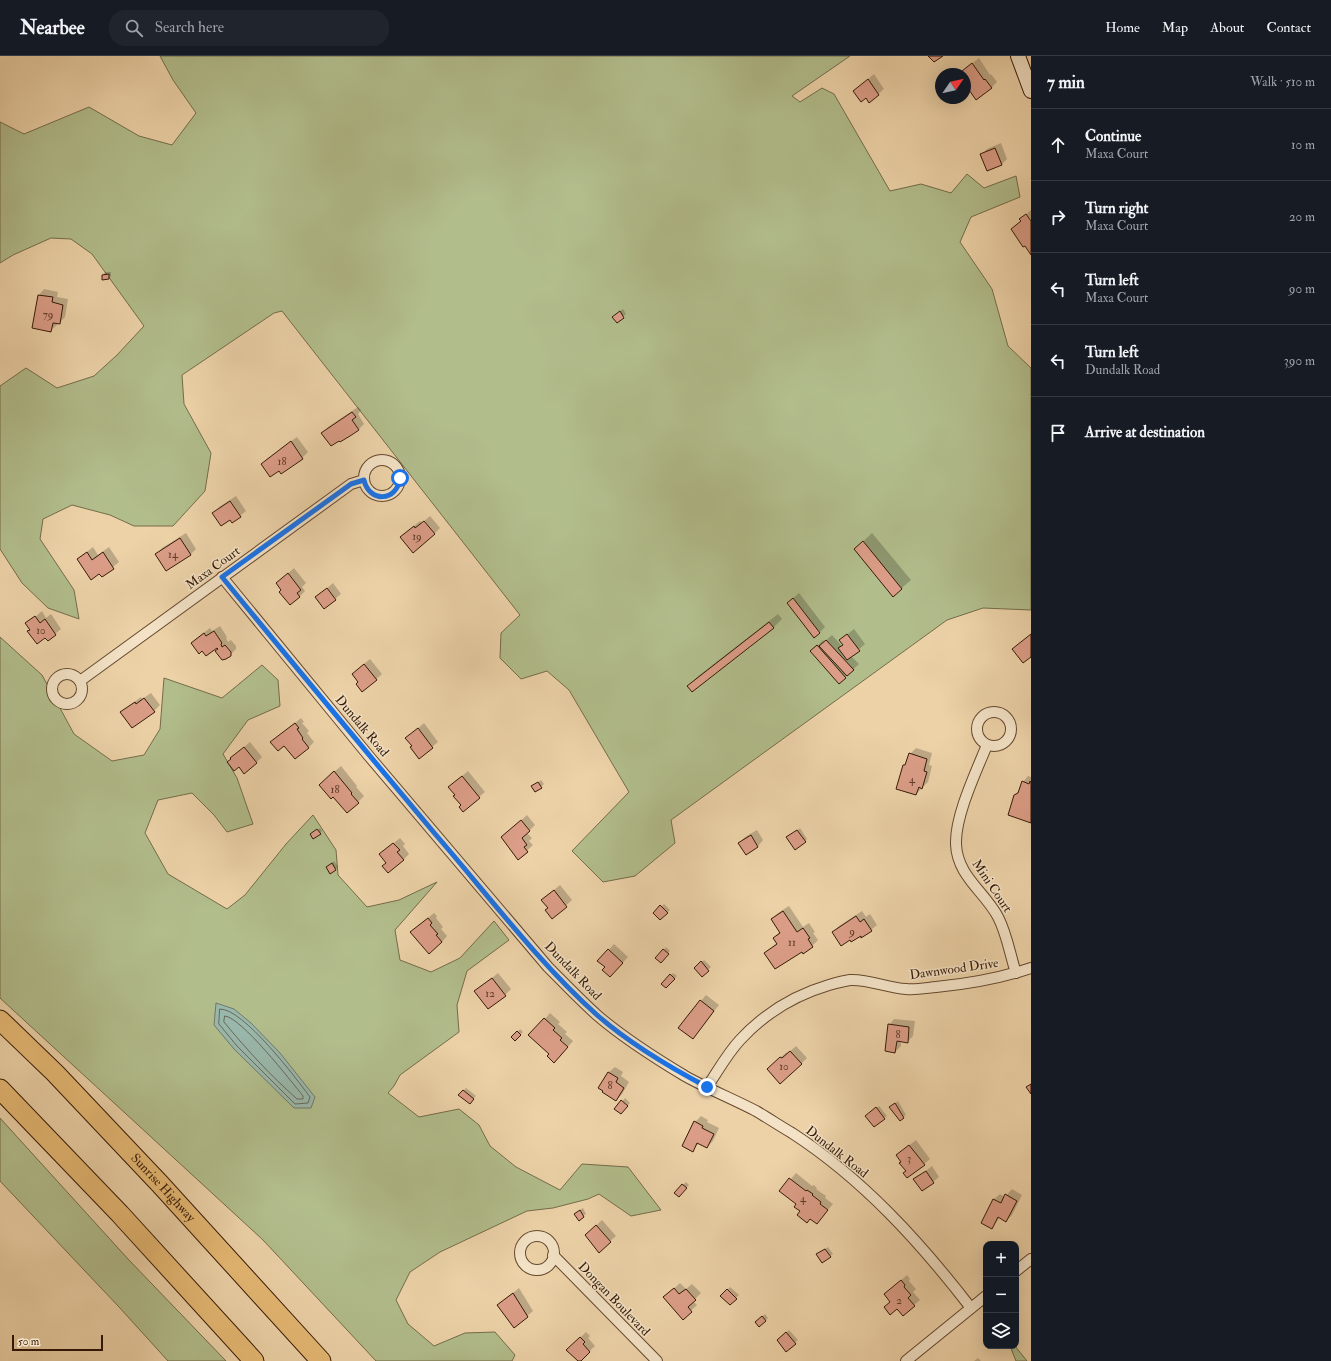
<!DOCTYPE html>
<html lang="en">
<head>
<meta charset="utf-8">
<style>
	:root { --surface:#171b24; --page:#20242c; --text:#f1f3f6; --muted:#9ea1a6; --line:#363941 }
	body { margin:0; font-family:"IM FELL Double Pica",serif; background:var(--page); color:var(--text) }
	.controls { position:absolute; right:12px; bottom:12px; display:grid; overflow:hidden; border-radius:8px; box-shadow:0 4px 16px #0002 }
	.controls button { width:36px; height:36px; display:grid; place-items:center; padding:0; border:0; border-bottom:1px solid var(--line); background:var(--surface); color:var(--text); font:20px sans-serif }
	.compass { position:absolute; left:935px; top:12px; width:36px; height:36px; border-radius:50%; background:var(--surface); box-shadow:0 4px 16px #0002; rotate:56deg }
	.scale { position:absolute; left:12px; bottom:10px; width:91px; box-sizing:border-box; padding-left:4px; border:2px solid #361a07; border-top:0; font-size:11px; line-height:14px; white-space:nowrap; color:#361a07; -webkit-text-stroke:3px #f3e2c6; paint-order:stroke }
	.stop { position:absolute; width:12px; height:12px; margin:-9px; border:3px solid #1a73e8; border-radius:50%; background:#fff }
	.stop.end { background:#1a73e8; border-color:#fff; box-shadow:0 1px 4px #0008 }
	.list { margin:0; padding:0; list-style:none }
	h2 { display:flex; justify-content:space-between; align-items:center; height:52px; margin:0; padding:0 16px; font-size:17px }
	h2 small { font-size:13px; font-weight:400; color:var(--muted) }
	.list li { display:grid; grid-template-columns:26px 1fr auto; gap:12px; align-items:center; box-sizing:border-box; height:72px; padding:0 16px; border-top:1px solid var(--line) }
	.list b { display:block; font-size:15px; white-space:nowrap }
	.list p { margin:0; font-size:13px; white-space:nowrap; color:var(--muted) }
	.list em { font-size:13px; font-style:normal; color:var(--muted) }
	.icon { flex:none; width:22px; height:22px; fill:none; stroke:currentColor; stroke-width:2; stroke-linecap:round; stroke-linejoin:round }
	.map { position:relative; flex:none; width:1031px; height:1305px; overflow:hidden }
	header { display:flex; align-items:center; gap:24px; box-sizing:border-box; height:56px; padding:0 20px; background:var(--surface); border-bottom:1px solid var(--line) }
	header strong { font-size:19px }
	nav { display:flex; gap:22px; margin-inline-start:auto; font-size:14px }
	.search { width:280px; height:36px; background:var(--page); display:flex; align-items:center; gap:10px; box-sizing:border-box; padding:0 14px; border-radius:16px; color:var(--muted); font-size:15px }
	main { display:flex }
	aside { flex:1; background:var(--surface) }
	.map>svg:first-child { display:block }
</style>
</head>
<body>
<header>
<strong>Nearbee</strong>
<div class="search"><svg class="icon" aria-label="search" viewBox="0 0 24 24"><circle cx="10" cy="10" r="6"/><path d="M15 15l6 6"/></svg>Search here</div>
<nav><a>Home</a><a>Map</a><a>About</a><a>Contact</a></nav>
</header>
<main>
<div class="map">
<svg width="1031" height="1305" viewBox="0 0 1031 1305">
	<rect width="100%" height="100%" fill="#edd2a8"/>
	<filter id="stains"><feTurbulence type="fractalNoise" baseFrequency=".005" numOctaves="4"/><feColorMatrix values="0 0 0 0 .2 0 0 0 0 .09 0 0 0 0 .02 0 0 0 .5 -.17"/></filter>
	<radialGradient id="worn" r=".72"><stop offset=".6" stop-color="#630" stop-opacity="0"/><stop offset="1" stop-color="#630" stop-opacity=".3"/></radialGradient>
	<g fill="#b2bd8c" stroke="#746c4a">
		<polygon points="160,0 850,0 792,40 800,46 822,32 834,38 890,135 921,128 951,137 967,118 984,132 1016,120 1020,141 971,161 960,186 992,233 1008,290 1031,312 1031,554 983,552 947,564 671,764 675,787 635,820 603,826 572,795 629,736 569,634 547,615 521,623 500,602 501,577 520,559 282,255 274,257 182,319 184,348 211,397 205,435 173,470 134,470 110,459 72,449 43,463 40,483 74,534 79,563 48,552 22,527 0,493 0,330 26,312 57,332 94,320 117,299 144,270 92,198 71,183 51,182 13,199 0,207 0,66 24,78 89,51 139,80 172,89 196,57 173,24"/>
		<polygon points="0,581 42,619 74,678 112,705 144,699 160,673 164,622 222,642 262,609 278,624 280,650 248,664 223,698 237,722 253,768 227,776 214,759 192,737 158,744 145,777 168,818 227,853 245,839 286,788 313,759 336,794 338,819 367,851 399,844 437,826 395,874 400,904 431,916 460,902 494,865 509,884 467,915 457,949 459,976 400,1019 394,1030 388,1037 419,1061 459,1053 479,1069 490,1090 516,1111 560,1134 582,1108 628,1111 661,1154 631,1160 599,1138 588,1143 553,1152 527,1155 440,1196 410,1216 396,1244 408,1268 434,1290 465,1277 495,1276 515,1299 512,1305 376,1305 263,1184 0,942"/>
		<polygon points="0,1062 128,1203 226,1305 168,1305 119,1251 0,1125"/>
		<polygon points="1010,1290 1015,1290 1027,1305 1016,1305"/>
	</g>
	<polygon fill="#99b7ab" stroke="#717869" points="216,947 234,953 251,967 280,997 315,1041 311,1052 294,1052 234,993 214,969"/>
	<g fill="#0003">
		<polygon points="979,2 990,19 991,18 997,26 991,32 966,27 969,24 963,15"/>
		<polygon points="874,18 884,33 869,46 866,41 854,35"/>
		<polygon points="1001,87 1007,103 1001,109 981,99 987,93"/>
		<polygon points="1031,154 1031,197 1012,173 1022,164 1021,163"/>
		<polygon points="105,216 111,216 111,220 109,222 103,219"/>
		<polygon points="44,233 58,236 57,241 68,243 65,261 59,267 57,267 57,269 51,274 39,239"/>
		<polygon points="623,253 626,258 617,266 616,258"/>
		<polygon points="358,351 361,354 358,358 364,368 359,373 341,385 323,377 328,371"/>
		<polygon points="297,381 308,396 302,402 282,416 280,413 263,408 268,402"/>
		<polygon points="236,440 246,455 240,460 214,457 219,451"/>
		<polygon points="430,460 440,472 434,478 401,481 420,465 422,467"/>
		<polygon points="186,477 196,493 190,499 157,498 162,492"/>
		<polygon points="872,477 911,524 893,540 855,493"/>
		<polygon points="93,491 98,499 109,491 119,506 102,520 78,503"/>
		<polygon points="294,512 306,527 302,531 305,535 299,541 283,534 283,522"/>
		<polygon points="333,527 341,538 335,543 317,541"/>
		<polygon points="799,537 825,571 820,576 788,547"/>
		<polygon points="42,555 46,562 51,558 61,573 48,584 46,581 29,575 31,573 27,568"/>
		<polygon points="778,558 782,563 773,572 689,630 697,621"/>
		<polygon points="220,570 227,581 226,582 228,586 231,584 236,590 236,593 230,599 218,590 203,594 192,587 198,581 210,572 212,575"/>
		<polygon points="854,573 865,588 851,600 859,608 845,621 817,590 823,584 824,586 832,579 842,590 843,588 840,584"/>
		<polygon points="370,603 382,618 363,635 359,626 359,612"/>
		<polygon points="151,637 160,649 154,655 121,656 141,641 142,643"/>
		<polygon points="301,662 304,666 302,667 309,675 307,677 314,686 308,692 272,686"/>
		<polygon points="424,667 438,686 432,691 413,690 407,682"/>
		<polygon points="250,686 262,701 256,707 231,702"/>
		<polygon points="916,692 932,697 929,709 932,710 928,726 916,738 904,709 907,707 910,698"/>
		<polygon points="341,710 357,730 356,731 364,740 358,746 326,723"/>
		<polygon points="468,715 485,736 479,741 462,749 456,739 455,726"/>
		<polygon points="1028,720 1031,721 1031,765 1015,739 1019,735 1023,726"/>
		<polygon points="541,724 544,728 536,735 533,730"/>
		<polygon points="527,759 535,769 527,777 532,782 529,785 533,789 518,803 508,776"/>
		<polygon points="320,772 322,775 320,777 314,776"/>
		<polygon points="800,772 807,783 805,785 790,779"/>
		<polygon points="757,774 763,784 758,790 746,798 739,787 745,781"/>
		<polygon points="400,782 405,788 403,790 409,798 403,804 387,807 386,793"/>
		<polygon points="334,805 338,811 331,817 327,811"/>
		<polygon points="560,829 572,844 552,862 549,852 548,839"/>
		<polygon points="664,848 670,854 660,863 654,857"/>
		<polygon points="789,850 803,871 809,867 815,876 813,877 818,884 812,890 802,894 765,897 777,887 774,882 780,875 772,863 778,857"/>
		<polygon points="862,855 866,861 870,858 877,869 871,874 850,883 833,876 839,870"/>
		<polygon points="434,857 437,860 436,862 443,871 441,873 447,880 442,886 418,870"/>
		<polygon points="614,888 628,901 616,914 606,911 599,905"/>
		<polygon points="666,891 670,895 661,905 657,902"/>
		<polygon points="704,904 711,911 702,919 695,912"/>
		<polygon points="498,917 511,933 505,939 476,935"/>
		<polygon points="673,917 677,920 666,931 663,928"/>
		<polygon points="706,939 719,949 693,982 701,945"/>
		<polygon points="550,957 560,966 558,968 567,976 565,978 573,985 560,1000 550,997 545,963"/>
		<polygon points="894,963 915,965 913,980 907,986 901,985 901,990 895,996 889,969"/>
		<polygon points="520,973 523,976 515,984 513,981"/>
		<polygon points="796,990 807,1002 801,1008 774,1007 787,996 788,997"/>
		<polygon points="615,1011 623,1016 621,1020 629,1026 622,1038 616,1044 600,1031 609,1016"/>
		<polygon points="466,1032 476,1040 472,1044 460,1039"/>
		<polygon points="625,1042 630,1047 623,1055 616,1053"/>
		<polygon points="898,1045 906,1059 903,1061 893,1049"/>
		<polygon points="879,1050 887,1060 884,1062 869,1057"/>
		<polygon points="701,1060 708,1064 707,1066 719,1072 713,1085 707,1091 699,1087 692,1095 695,1066"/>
		<polygon points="916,1084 930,1103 924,1108 907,1115 897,1099"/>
		<polygon points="932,1110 939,1121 923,1134 915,1123"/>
		<polygon points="796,1117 812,1130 814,1129 817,1132 816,1133 826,1140 825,1142 833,1148 822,1161 802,1155 798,1148 781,1135"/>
		<polygon points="686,1126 689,1129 679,1140 675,1137"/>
		<polygon points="1012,1133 1022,1139 1012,1159 1006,1165 1000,1161 992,1172 983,1167 994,1143 1000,1138 1005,1141"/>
		<polygon points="583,1152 586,1158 579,1163 578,1155"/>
		<polygon points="602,1164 616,1180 610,1185 586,1179"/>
		<polygon points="828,1191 833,1198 830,1200 820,1196"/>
		<polygon points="907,1219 910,1223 909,1225 916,1233 913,1236 920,1244 914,1249 885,1251 891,1245 891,1233"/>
		<polygon points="680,1227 686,1233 692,1228 701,1237 693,1245 697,1249 683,1262 670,1236"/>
		<polygon points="730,1231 739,1239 730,1248 721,1240"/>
		<polygon points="519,1232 533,1255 527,1260 498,1249"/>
		<polygon points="765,1258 768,1262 765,1265 759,1263"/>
		<polygon points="789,1274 798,1284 786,1294 781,1281"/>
		<polygon points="586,1276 590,1280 588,1282 595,1290 579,1305 568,1294"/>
		<polygon points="978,1302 981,1305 974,1305"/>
	</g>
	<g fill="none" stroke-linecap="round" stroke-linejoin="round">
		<g stroke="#686859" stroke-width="1">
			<path d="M220,953c23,-1 76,69 90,88l-2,6 -13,1 -58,-58 -18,-22z"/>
			<path d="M225,960c16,1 66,65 78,80v3h-6c-26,-23 -51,-50 -73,-77z"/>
		</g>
	</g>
	<g fill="#db9d87" stroke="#361a07">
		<polygon points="928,0 943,0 934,6"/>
		<polygon points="972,7 984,24 985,23 992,32 976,44 965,28 969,25 962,15"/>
		<polygon points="868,23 879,39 869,47 866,42 861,46 853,35"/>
		<polygon points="995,92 1002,109 987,115 980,98"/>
		<polygon points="1026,158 1031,165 1031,199 1025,190 1023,191 1011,173 1021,165 1019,163"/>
		<polygon points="109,218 109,223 102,224 102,219"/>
		<polygon points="38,239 53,241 52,246 63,249 60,268 53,267 51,276 32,272"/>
		<polygon points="620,255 624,262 617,267 612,261"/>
		<polygon points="352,356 356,361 352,364 359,374 350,380 340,386 339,385 331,390 321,377"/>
		<polygon points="291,385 303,403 281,418 279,415 270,421 261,408"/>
		<polygon points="230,445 241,461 232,467 230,464 221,470 212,457"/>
		<polygon points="424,465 435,478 413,497 400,481 414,470 415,472"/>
		<polygon points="180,482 191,499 166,515 155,498"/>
		<polygon points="863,485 902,533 893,541 854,493"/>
		<polygon points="87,496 92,504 103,496 114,513 102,521 99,518 91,524 77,503"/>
		<polygon points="288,517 301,534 297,537 300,541 290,549 279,536 281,534 276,527"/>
		<polygon points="327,532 336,544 324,553 315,541"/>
		<polygon points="793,542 820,577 814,582 787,547"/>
		<polygon points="35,560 40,567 45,563 56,579 48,585 45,582 37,588 27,575 30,574 25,567"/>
		<polygon points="769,566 774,572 692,636 687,630"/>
		<polygon points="214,575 222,587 221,588 222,591 225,589 231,596 231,600 226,603 222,604 215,595 218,593 217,592 206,600 202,595 199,598 191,587 204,577 206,580"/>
		<polygon points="847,578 860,595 847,604 838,592 843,589 839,584"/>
		<polygon points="1031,578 1031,601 1023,607 1012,593"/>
		<polygon points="826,584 854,614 847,620 819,590"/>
		<polygon points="817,589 846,622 839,628 810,595"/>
		<polygon points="364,608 377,624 362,636 356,628 358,626 352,618"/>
		<polygon points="144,642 155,656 132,672 120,656 135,646 136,648"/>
		<polygon points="295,667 299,672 297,673 303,682 302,683 309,692 295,703 284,690 278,695 270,686"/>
		<polygon points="418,672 433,692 419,703 410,691 412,690 405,682"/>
		<polygon points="244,691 257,707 244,718 239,711 234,715 227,706 231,703 230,702"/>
		<polygon points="909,697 927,703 924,715 927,716 922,733 919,731 916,739 896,733 903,709 905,709"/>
		<polygon points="334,715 352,737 351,738 359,747 347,757 333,741 331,743 319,729"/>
		<polygon points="462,720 480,742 463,756 459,751 461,749 453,740 455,739 448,731"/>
		<polygon points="1022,725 1029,728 1030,725 1031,726 1031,767 1008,759 1014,739 1018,737"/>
		<polygon points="538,726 542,732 535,736 531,730"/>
		<polygon points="521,764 530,775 522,782 527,789 524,791 528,796 518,804 501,781"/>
		<polygon points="317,773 321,778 313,783 310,778"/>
		<polygon points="797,774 806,786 795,794 786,781"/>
		<polygon points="751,779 758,791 746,799 738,787"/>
		<polygon points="393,787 400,794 397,796 404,804 388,817 382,810 386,807 379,798"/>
		<polygon points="332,807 336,814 330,818 326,811"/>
		<polygon points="554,834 567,851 552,863 545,854 548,852 541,844"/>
		<polygon points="660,849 668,857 660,864 653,857"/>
		<polygon points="783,855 797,876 803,872 810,882 808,883 813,891 803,898 802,896 775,913 764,897 777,888 773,882 780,877 771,863"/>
		<polygon points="856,860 860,866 864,863 872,875 861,882 861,880 851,886 850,884 841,890 832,876"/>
		<polygon points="428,862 432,867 430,869 438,878 436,879 442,886 429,898 410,876"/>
		<polygon points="608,893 623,907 610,921 602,914 605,911 597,905"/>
		<polygon points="663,893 669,898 661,907 655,902"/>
		<polygon points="701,905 709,915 702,921 694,912"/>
		<polygon points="670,918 675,923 666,932 661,928"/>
		<polygon points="492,922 506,940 488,953 474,935"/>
		<polygon points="700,944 714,955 693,983 678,972"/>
		<polygon points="544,962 555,972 553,974 562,982 560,984 568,991 554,1007 547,1000 549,998 528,979"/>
		<polygon points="888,968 909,971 908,987 897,985 895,997 885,995"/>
		<polygon points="517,975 521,979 515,985 511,981"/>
		<polygon points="790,995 802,1008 780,1028 767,1013 780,1001 782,1002"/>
		<polygon points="608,1016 618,1022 616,1026 624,1032 616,1045 602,1036 603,1035 598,1032"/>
		<polygon points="1031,1028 1031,1038 1026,1031"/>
		<polygon points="463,1034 474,1043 470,1048 458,1039"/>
		<polygon points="621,1044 628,1050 621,1058 614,1053"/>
		<polygon points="895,1047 904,1062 900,1065 889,1051"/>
		<polygon points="876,1051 885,1063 874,1071 865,1060"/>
		<polygon points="694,1065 703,1070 702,1072 714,1078 707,1092 697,1087 693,1096 682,1090"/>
		<polygon points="909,1089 925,1109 907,1122 903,1117 906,1115 899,1107 901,1106 896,1099"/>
		<polygon points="926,1115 934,1127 922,1135 913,1123"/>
		<polygon points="789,1122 806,1135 807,1134 813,1138 812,1139 821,1146 820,1148 828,1154 817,1168 810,1163 807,1167 797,1159 800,1155 794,1151 796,1148 779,1135"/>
		<polygon points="682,1128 687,1132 679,1141 674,1137"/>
		<polygon points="1005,1138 1017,1145 1006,1166 998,1161 992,1173 981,1167 993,1143 1001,1147"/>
		<polygon points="580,1154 584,1161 579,1165 574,1158"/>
		<polygon points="596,1169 611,1186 599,1197 585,1179"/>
		<polygon points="825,1193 831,1201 822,1207 816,1198"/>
		<polygon points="901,1224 905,1229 904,1231 911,1239 908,1242 915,1250 903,1260 897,1253 890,1259 884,1251 890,1246 884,1238"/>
		<polygon points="674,1232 679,1238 686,1233 696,1244 688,1251 692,1256 683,1264 663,1241"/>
		<polygon points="727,1233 737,1243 730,1249 720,1240"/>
		<polygon points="513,1237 528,1261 514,1272 497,1249"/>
		<polygon points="762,1260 766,1265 759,1271 755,1266"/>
		<polygon points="786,1276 796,1288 786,1296 777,1284"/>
		<polygon points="580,1281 585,1286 583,1288 590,1296 581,1305 578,1305 566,1294"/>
	</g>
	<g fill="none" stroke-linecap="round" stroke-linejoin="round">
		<defs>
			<g id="street">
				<circle cx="382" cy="422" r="18"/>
				<path d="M222,521l146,178 180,212c17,17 33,34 50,49 27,23 57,42 87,60 23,13 48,23 71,35 12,7 24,15 36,22 71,46 128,109 179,175"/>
				<circle cx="67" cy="633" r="15"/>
				<polyline points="80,625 351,428 364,424"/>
				<circle cx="994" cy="673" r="17"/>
				<path d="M987,689c-11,27 -32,71 -31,99 1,32 29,48 42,73 9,17 12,38 18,56"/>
				<path d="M707,1031c11,-16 20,-33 33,-47 24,-26 55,-45 89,-55 7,-2 14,-4 21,-5 19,-1 37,8 56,9 10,1 20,-1 30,-2 32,-3 65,-9 95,-19"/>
				<circle cx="537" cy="1197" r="17"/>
				<polyline points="553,1199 657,1305"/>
				<polyline points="1016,1215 1031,1203"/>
				<polyline points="906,1305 986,1240"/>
			</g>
			<polyline id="secondary" points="1018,0 1031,35"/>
			<g id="highway">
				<path id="s1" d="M0,964l55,53 105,111 161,177"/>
				<polyline points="0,1033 120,1158 254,1305"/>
			</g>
		</defs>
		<use href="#street" stroke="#64482f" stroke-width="12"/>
		<use href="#secondary" stroke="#361a07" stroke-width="16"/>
		<use href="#highway" stroke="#361a07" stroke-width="21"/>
		<use href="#street" stroke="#f3e2c6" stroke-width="10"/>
		<use href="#secondary" stroke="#f3e2c6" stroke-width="14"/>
		<use href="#highway" stroke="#e6b974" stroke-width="19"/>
	</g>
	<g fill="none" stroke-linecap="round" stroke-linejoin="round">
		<path stroke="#1a73e8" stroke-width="5" d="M400,422c-3,24 -31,25 -36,2l-13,4 -129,93c71,87 142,172 214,258 52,60 102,127 161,180 33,29 72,52 110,72"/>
	</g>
	<g text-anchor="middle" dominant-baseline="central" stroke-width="3" stroke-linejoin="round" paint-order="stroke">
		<g font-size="11" fill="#5f3b27">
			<text x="48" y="258">79</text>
			<text x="282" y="405">18</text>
			<text x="417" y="480">19</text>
			<text x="173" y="498">14</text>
			<text x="41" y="574">10</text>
			<text x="912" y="723">4</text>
			<text x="335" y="733">18</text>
			<text x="852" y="875">9</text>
			<text x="792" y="886">11</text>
			<text x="490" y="937">12</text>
			<text x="898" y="978">8</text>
			<text x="784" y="1010">10</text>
			<text x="610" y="1029">8</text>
			<text x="909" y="1102">3</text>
			<text x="803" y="1142">4</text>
			<text x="899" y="1244">2</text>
		</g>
		<g font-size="13" fill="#361a07" stroke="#f3e2c6">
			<text transform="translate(213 512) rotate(-36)">Maxa Court</text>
			<text transform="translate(362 670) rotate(50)">Dundalk Road</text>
			<text transform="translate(992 830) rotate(56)">Mini Court</text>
			<text transform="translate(954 913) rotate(-8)">Dawnwood Drive</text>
			<text transform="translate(573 915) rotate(46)">Dundalk Road</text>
			<text transform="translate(837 1096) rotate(38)">Dundalk Road</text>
			<text stroke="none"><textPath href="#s1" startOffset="234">Sunrise Highway</textPath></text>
			<text transform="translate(614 1243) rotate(46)">Dongan Boulevard</text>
		</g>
	</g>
	<rect width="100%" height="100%" filter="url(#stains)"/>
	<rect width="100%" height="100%" fill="url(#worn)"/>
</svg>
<div class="controls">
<button>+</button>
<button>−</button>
<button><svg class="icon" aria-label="layers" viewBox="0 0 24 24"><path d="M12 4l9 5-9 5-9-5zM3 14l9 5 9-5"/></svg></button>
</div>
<svg class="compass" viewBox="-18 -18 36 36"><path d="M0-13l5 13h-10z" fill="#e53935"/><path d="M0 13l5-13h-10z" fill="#9ea1a6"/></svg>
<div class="scale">50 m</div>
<div class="stop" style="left:400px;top:422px"></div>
<div class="stop end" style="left:707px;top:1031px"></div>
</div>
<aside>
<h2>7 min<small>Walk · 510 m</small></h2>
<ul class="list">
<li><svg class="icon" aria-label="ahead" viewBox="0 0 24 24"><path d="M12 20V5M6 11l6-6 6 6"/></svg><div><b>Continue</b><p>Maxa Court</p></div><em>10 m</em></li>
<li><svg class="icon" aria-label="right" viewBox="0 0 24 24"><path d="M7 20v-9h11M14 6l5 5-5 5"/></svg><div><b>Turn right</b><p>Maxa Court</p></div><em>20 m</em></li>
<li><svg class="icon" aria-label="left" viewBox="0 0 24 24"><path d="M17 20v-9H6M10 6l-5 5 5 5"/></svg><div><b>Turn left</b><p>Maxa Court</p></div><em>90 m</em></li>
<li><svg class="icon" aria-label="left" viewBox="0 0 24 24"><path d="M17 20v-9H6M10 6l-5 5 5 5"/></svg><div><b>Turn left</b><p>Dundalk Road</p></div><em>390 m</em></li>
<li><svg class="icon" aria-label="arrive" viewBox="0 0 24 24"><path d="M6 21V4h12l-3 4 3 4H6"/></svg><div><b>Arrive at destination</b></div></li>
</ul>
</aside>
</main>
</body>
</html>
